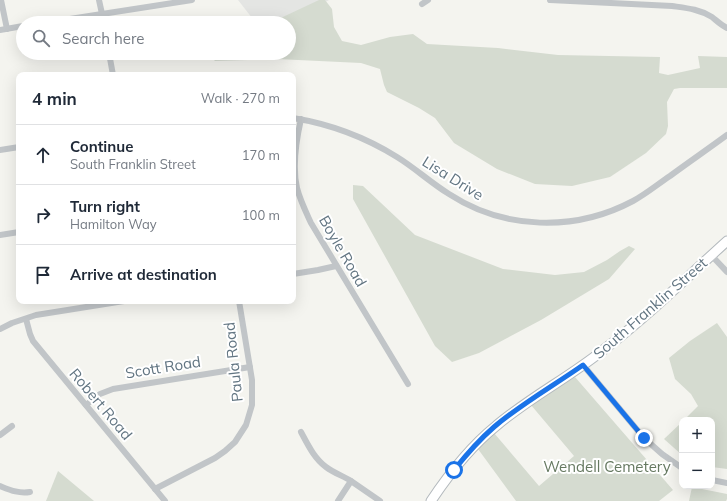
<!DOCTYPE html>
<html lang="en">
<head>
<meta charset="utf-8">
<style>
	:root { --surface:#fff; --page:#f6f6f7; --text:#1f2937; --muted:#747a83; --line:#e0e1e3 }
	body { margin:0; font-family:Mulish,sans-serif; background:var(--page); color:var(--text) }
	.controls { position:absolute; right:12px; bottom:12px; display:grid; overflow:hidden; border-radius:8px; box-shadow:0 4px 16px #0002 }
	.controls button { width:36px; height:36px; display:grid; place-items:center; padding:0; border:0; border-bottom:1px solid var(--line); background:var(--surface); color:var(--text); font:20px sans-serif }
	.stop { position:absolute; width:12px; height:12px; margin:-9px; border:3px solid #1a73e8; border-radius:50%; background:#fff }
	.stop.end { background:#1a73e8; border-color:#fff; box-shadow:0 1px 4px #0008 }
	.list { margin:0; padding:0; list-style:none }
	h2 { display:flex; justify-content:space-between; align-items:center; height:52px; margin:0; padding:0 16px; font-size:17px }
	h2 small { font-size:13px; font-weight:400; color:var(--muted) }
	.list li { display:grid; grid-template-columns:26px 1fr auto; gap:12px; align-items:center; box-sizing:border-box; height:60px; padding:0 16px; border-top:1px solid var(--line) }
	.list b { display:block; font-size:15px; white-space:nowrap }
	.list p { margin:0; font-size:13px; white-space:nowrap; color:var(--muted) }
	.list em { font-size:13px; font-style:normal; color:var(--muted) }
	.icon { flex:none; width:22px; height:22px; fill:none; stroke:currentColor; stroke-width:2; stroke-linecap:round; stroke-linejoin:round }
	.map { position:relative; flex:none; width:727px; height:501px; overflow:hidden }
	.search { position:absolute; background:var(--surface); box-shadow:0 4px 16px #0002; left:16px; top:16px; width:280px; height:44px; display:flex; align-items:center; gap:10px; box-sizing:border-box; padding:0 14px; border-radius:22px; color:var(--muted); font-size:15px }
	.panel { position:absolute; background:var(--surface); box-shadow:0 4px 16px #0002; left:16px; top:72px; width:280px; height:232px; border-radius:8px }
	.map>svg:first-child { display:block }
</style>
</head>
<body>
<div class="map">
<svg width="727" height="501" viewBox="0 0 727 501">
	<rect width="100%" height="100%" fill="#f4f4ef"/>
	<polygon fill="#e4e5e3" points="238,0 329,0 289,24 289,23 256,23"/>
	<g fill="#d5dbd0">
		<polygon points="319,0 325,0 332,9 334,27 342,41 361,45 390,37 413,34 427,44 498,48 558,55 660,57 659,73 668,75 700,68 698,56 727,57 727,88 680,88 674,89 667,102 668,126 666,134 646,153 610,177 572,186 535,184 497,169 454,143 435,118 419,108 387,92 384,85 380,69 361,63 277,59 215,61 207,53 289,53 289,23 270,23"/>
		<polygon points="353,185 363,186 415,235 503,269 555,275 584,272 607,260 620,251 629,246 635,249 609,279 541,320 479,353 452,362 435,346 353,199"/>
		<polygon points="717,323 727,337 727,469 712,467 712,420 684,420 698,406 691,394 675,379 669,358 690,341"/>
		<polygon points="575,377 673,490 659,501 516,501 478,449 494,433 539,486 574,456 531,405"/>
		<polygon points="682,422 682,455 664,439"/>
		<polygon points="58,471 94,501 46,501"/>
		<polygon points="692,487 727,494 727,499 726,501 689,501"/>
	</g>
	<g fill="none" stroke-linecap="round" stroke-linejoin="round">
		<defs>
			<path id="secondary" d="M431,501c18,-27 39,-54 65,-75 33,-28 72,-48 106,-75 44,-33 84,-73 125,-110"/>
		</defs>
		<use href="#secondary" stroke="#b3b9bd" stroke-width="11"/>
		<g stroke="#c1c5c8" stroke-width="6">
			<polyline points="1,0 7,29"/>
			<polyline points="99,0 104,23"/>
			<path d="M550,0l122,6c14,2 27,3 40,11 5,4 9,8 15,11"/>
			<polyline points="422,4 428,0"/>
			<polyline points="44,23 192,0"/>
			<polyline points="0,30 23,26"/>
			<polyline points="109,53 113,75"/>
			<path d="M293,118c37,6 72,19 104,39 18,11 34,26 52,37 55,36 126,38 184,7 13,-7 25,-17 37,-25 19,-14 38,-27 57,-41"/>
			<path d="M301,119c-5,22 -9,47 -4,69 3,12 9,24 14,35l97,161"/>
			<polyline points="0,150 19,147"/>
			<polyline points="0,235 19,232"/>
			<polyline points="711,255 727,272"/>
			<polyline points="293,274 318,270 336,266"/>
			<polyline points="26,319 30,334 33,341 165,501"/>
			<polyline points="0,329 12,323 36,315 124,301"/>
			<polyline points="583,365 644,438 662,454 682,468"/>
			<polyline points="86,405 100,394 113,389 250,367"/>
			<path d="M301,432c7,13 13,26 25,35 8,6 17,9 25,14"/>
			<polyline points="0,435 12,426"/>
			<polyline points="712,480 727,483"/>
			<path d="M0,486c10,4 19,8 30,6"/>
			<polyline points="155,489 215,458 225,451 235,442 246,425 252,405 252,380 239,301"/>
			<polyline points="338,501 351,481 380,501"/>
		</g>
		<use href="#secondary" stroke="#fff" stroke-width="9"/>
	</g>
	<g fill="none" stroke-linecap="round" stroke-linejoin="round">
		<path stroke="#1a73e8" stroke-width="5" d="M454,470c12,-15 25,-30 40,-43 27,-23 59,-41 89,-62l61,73"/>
	</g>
	<g text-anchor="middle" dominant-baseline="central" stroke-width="4" stroke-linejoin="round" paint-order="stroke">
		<g font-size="15" fill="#627582" stroke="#fff">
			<text transform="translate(453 178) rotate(32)">Lisa Drive</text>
			<text transform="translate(343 251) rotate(60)">Boyle Road</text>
			<text transform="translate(650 308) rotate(-41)">South Franklin Street</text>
			<text transform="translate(233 362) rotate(-96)">Paula Road</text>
			<text transform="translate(163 367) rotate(-9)">Scott Road</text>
			<text transform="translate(101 404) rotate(50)">Robert Road</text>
		</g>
		<g font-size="15" fill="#667961" stroke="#fff">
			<text x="607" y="466">Wendell Cemetery</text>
		</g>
	</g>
</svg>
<div class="controls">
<button>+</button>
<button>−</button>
</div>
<div class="stop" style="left:454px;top:470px"></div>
<div class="stop end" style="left:644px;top:438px"></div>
<div class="search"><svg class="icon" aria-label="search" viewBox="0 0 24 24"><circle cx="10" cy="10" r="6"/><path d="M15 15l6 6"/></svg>Search here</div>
<section class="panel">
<h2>4 min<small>Walk · 270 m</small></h2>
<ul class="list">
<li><svg class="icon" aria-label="ahead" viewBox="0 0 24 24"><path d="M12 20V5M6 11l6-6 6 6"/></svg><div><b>Continue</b><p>South Franklin Street</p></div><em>170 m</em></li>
<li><svg class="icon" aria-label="right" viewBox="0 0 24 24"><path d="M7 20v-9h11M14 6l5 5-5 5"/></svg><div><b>Turn right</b><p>Hamilton Way</p></div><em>100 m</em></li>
<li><svg class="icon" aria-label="arrive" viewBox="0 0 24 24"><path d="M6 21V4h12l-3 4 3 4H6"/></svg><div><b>Arrive at destination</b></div></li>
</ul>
</section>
</div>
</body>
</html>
